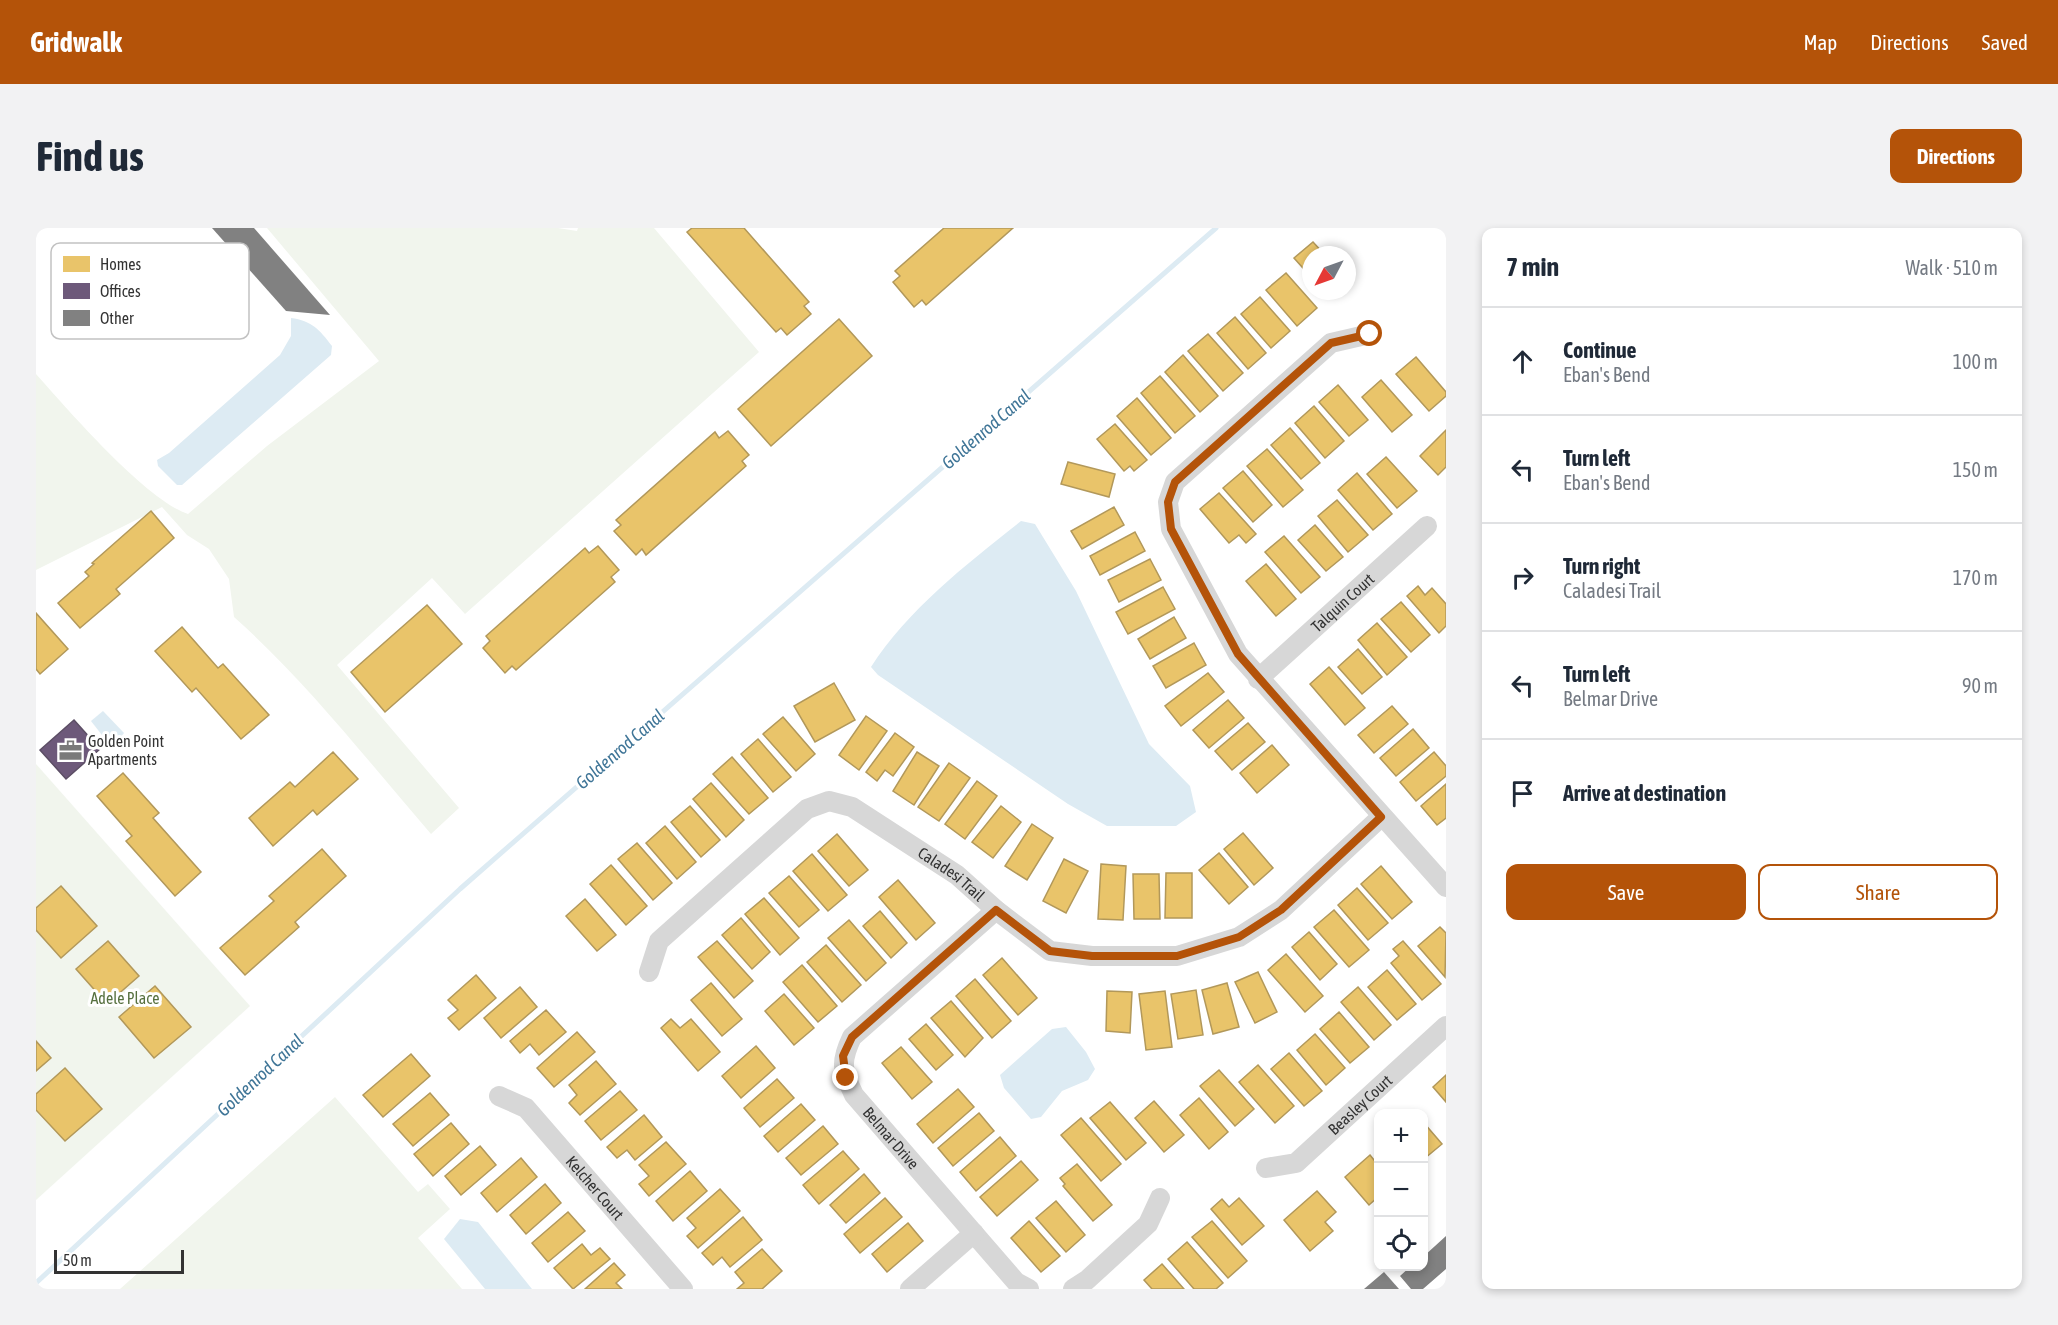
<!DOCTYPE html>
<html lang="en">
<head>
<meta charset="utf-8">
<style>
	:root { --surface:#fff; --page:#f2f2f3; --text:#1f2937; --muted:#747a83; --line:#e0e1e3; --accent:#b45309 }
	body { margin:0; font-family:"Asap Condensed",sans-serif; background:var(--page); color:var(--text) }
	.controls { position:absolute; right:18px; bottom:18px; display:grid; overflow:hidden; border-radius:12px; box-shadow:0 3px 9px #0003 }
	.controls button { width:54px; height:54px; display:grid; place-items:center; padding:0; border:0; border-bottom:2px solid var(--line); background:var(--surface); color:var(--text); font:30px sans-serif }
	.compass { position:absolute; left:1266px; top:18px; width:54px; height:54px; border-radius:50%; background:var(--surface); box-shadow:0 3px 9px #0003; rotate:229deg }
	.scale { position:absolute; left:18px; bottom:15px; width:130px; box-sizing:border-box; padding-left:6px; border:3px solid #333; border-top:0; font-size:16px; line-height:21px; white-space:nowrap; color:#333; -webkit-text-stroke:4px #fff; paint-order:stroke }
	.stop { position:absolute; width:18px; height:18px; margin:-14px; border:4px solid #b45309; border-radius:50%; background:#fff }
	.stop.end { background:#b45309; border-color:#fff; box-shadow:0 2px 6px #0008 }
	.list { margin:0; padding:0; list-style:none }
	h2 { display:flex; justify-content:space-between; align-items:center; height:78px; margin:0; padding:0 24px; font-size:26px }
	h2 small { font-size:20px; font-weight:400; color:var(--muted) }
	.list li { display:grid; grid-template-columns:39px 1fr auto; gap:18px; align-items:center; box-sizing:border-box; height:108px; padding:0 24px; border-top:2px solid var(--line) }
	.list b { display:block; font-size:22px; white-space:nowrap }
	.list p { margin:0; font-size:20px; white-space:nowrap; color:var(--muted) }
	.list em { font-size:20px; font-style:normal; color:var(--muted) }
	.actions { display:flex; gap:12px; padding:18px 24px }
	.actions a { flex:1; padding:14px 0; border:2px solid var(--accent); border-radius:12px; text-align:center; font-size:21px; color:var(--accent) }
	.actions .main { background:var(--accent); color:#fff }
	.icon { flex:none; width:33px; height:33px; fill:none; stroke:currentColor; stroke-width:2; stroke-linecap:round; stroke-linejoin:round }
	.map { position:relative; flex:none; width:1410px; height:1061px; overflow:hidden; border-radius:12px }
	header { display:flex; align-items:center; gap:36px; box-sizing:border-box; height:84px; padding:0 30px; background:var(--accent); color:#fff }
	header strong { font-size:28px }
	nav { display:flex; gap:33px; margin-inline-start:auto; font-size:21px }
	.intro { display:flex; align-items:center; justify-content:space-between; box-sizing:border-box; height:144px; padding:0 36px }
	h1 { margin:0; font-size:42px }
	.button { padding:15px 27px; border-radius:12px; background:var(--accent); color:#fff; font-size:21px; font-weight:700 }
	main { display:flex; gap:36px; padding:0 36px }
	aside { flex:1; background:var(--surface); border-radius:12px; box-shadow:0 3px 9px #0003 }
	.map>svg:first-child { display:block }
</style>
</head>
<body>
<header>
<strong>Gridwalk</strong>
<nav><a>Map</a><a>Directions</a><a>Saved</a></nav>
</header>
<div class="intro"><h1>Find us</h1><a class="button">Directions</a></div>
<main>
<div class="map">
<svg width="1410" height="1061" viewBox="0 0 1410 1061">
	<rect width="100%" height="100%" fill="#fff"/>
	<g fill="#f1f5ed">
		<path d="M231,0h291l19,3 1,-3h76l105,124 -294,262 -33,-36 -95,87 122,143 -28,26c-64,-74 -124,-152 -197,-217l-5,-38 -20,-30 -22,-14 -25,-28 -126,63v-196c32,36 110,126 152,140l79,-68 112,-85z"/>
		<polygon points="0,536 214,778 0,972"/>
		<polygon points="299,869 382,964 392,956 414,981 382,1010 426,1061 84,1061"/>
	</g>
	<g fill="#ddebf3">
		<path d="M255,90c21,3 28,11 41,28l-1,9 -149,130h-5l-19,-19 -1,-6 12,-7 111,-98 11,-19z"/>
		<path d="M985,293l14,3 41,67 73,153 41,42 6,26 -20,14h-69l-39,-22 -190,-129 -7,-8c37,-58 97,-104 150,-146z"/>
		<polygon points="67,483 88,505 76,520 55,493"/>
		<polygon points="1030,799 1050,824 1059,841 1052,852 1026,863 1005,889 995,891 968,860 964,847 1016,801"/>
		<polygon points="424,991 442,994 496,1061 449,1061 408,1011"/>
	</g>
	<g fill="#e9c46a" stroke="#b2985a" stroke-width="1.5">
		<polygon points="656,0 708,0 773,74 768,78 775,86 751,107 745,100 740,104 651,4"/>
		<polygon points="908,0 977,0 890,77 886,72 878,79 857,54 864,48 859,43"/>
		<polygon points="1277,14 1289,27 1275,27 1275,49 1258,30"/>
		<polygon points="1250,45 1281,80 1261,98 1230,62"/>
		<polygon points="1224,69 1254,103 1235,120 1205,86"/>
		<polygon points="1199,89 1230,125 1212,141 1181,105"/>
		<polygon points="803,91 836,128 735,218 702,181"/>
		<polygon points="1172,106 1207,145 1187,163 1152,123"/>
		<polygon points="1147,127 1182,168 1164,184 1129,144"/>
		<polygon points="1380,129 1410,164 1410,168 1393,183 1360,146"/>
		<polygon points="1124,148 1159,188 1139,205 1105,165"/>
		<polygon points="1345,152 1376,187 1356,204 1326,169"/>
		<polygon points="1302,157 1332,192 1313,208 1283,174"/>
		<polygon points="1101,170 1135,210 1115,227 1081,188"/>
		<polygon points="1278,178 1308,213 1289,230 1259,195"/>
		<polygon points="1079,196 1111,232 1098,243 1094,238 1088,243 1061,211"/>
		<polygon points="1254,200 1284,235 1265,251 1235,217"/>
		<polygon points="1410,202 1410,239 1402,247 1384,228"/>
		<polygon points="692,203 713,227 706,233 710,238 610,327 606,321 600,327 578,303 585,297 580,292 679,204 683,210"/>
		<polygon points="1231,221 1267,262 1247,279 1211,238"/>
		<polygon points="1350,229 1381,263 1361,280 1331,246"/>
		<polygon points="1032,234 1079,246 1073,269 1025,256"/>
		<polygon points="1207,243 1236,277 1217,294 1187,260"/>
		<polygon points="1321,245 1356,286 1337,302 1302,262"/>
		<polygon points="1183,265 1220,306 1210,315 1203,307 1193,315 1164,281"/>
		<polygon points="1301,272 1332,307 1312,324 1282,288"/>
		<polygon points="1078,279 1088,297 1046,321 1035,303"/>
		<polygon points="115,283 138,310 80,361 84,366 44,400 22,375 53,348 49,344 58,336 56,335"/>
		<polygon points="1279,297 1307,329 1290,343 1262,312"/>
		<polygon points="1099,304 1109,323 1064,347 1054,328"/>
		<polygon points="1248,308 1284,349 1265,365 1229,324"/>
		<polygon points="562,318 583,342 575,349 579,354 480,442 476,438 469,445 447,420 454,413 450,408 549,320 553,325"/>
		<polygon points="1114,331 1125,352 1083,374 1072,352"/>
		<polygon points="1230,336 1260,371 1240,388 1210,353"/>
		<polygon points="1382,358 1389,367 1396,360 1410,376 1410,398 1403,405 1371,368"/>
		<polygon points="1127,359 1139,381 1092,406 1080,384"/>
		<polygon points="1365,374 1394,407 1375,424 1345,391"/>
		<polygon points="391,377 426,416 349,484 315,444"/>
		<polygon points="0,385 32,421 4,446 0,441"/>
		<polygon points="1138,389 1150,410 1114,431 1102,411"/>
		<polygon points="1341,395 1371,429 1351,447 1322,412"/>
		<polygon points="146,399 182,440 187,436 233,487 205,511 160,460 156,464 119,423"/>
		<polygon points="1158,415 1170,437 1130,460 1117,438"/>
		<polygon points="1322,421 1346,449 1326,466 1302,439"/>
		<polygon points="1293,439 1329,480 1309,497 1274,456"/>
		<polygon points="1172,445 1188,464 1145,498 1129,478"/>
		<polygon points="798,455 819,492 779,514 758,478"/>
		<polygon points="1192,472 1208,490 1173,520 1157,502"/>
		<polygon points="1356,478 1372,496 1338,525 1322,507"/>
		<polygon points="830,488 851,503 823,542 803,527"/>
		<polygon points="747,489 779,526 760,543 727,506"/>
		<polygon points="1212,495 1229,514 1196,542 1179,523"/>
		<polygon points="1377,501 1393,520 1360,548 1344,530"/>
		<polygon points="859,505 878,519 857,548 849,542 841,553 830,544"/>
		<polygon points="722,511 755,549 737,564 705,526"/>
		<polygon points="1236,517 1253,537 1221,565 1204,545"/>
		<polygon points="297,524 322,551 281,587 277,582 237,618 213,590 254,554 259,559"/>
		<polygon points="881,524 903,538 878,577 857,563"/>
		<polygon points="1398,524 1410,538 1410,548 1380,573 1364,554"/>
		<polygon points="696,529 732,570 713,586 677,546"/>
		<polygon points="913,535 934,550 903,593 882,579"/>
		<polygon points="87,545 123,585 117,590 165,644 139,668 90,613 96,608 61,568"/>
		<polygon points="941,553 961,568 929,611 909,596"/>
		<polygon points="675,555 708,592 690,609 657,571"/>
		<polygon points="1410,556 1410,590 1401,597 1385,578"/>
		<polygon points="654,578 684,612 665,629 635,594"/>
		<polygon points="965,578 985,594 957,630 936,614"/>
		<polygon points="996,596 1017,610 991,652 969,638"/>
		<polygon points="629,598 660,634 641,651 610,615"/>
		<polygon points="1207,605 1237,640 1218,657 1188,621"/>
		<polygon points="801,606 832,642 813,658 782,623"/>
		<polygon points="601,615 636,655 617,672 582,631"/>
		<polygon points="286,621 310,648 259,694 263,699 209,747 184,720 238,673 233,668"/>
		<polygon points="1183,625 1212,659 1193,676 1163,642"/>
		<polygon points="776,626 811,667 792,683 757,643"/>
		<polygon points="1028,631 1052,643 1030,685 1007,673"/>
		<polygon points="1065,636 1090,638 1087,692 1062,691"/>
		<polygon points="575,637 611,678 590,697 554,656"/>
		<polygon points="1345,638 1376,674 1356,691 1325,656"/>
		<polygon points="1130,645 1156,645 1156,690 1129,690"/>
		<polygon points="1097,646 1123,646 1124,691 1098,691"/>
		<polygon points="753,648 783,682 763,699 733,665"/>
		<polygon points="862,652 899,695 880,712 843,669"/>
		<polygon points="25,658 61,698 25,730 0,702 0,680"/>
		<polygon points="1321,660 1352,695 1332,712 1302,677"/>
		<polygon points="728,670 763,710 744,727 709,686"/>
		<polygon points="549,671 580,707 561,723 530,688"/>
		<polygon points="1298,682 1333,722 1313,739 1278,699"/>
		<polygon points="844,683 871,715 855,730 827,698"/>
		<polygon points="705,690 734,724 716,741 686,707"/>
		<polygon points="813,692 850,735 830,753 792,710"/>
		<polygon points="1404,699 1410,705 1409,749 1382,718"/>
		<polygon points="1273,704 1301,736 1284,752 1256,719"/>
		<polygon points="72,713 103,748 71,776 40,741"/>
		<polygon points="681,713 717,753 698,770 662,729"/>
		<polygon points="1367,713 1405,756 1386,772 1355,735 1363,728 1357,721"/>
		<polygon points="790,717 825,757 806,774 771,734"/>
		<polygon points="1250,726 1287,768 1269,784 1232,742"/>
		<polygon points="966,730 1001,770 982,787 947,747"/>
		<polygon points="766,737 801,778 782,794 747,754"/>
		<polygon points="1351,742 1380,776 1361,792 1332,759"/>
		<polygon points="1222,744 1241,784 1219,795 1199,754"/>
		<polygon points="440,747 460,770 423,802 412,790 422,782 412,772"/>
		<polygon points="939,751 975,793 956,810 920,768"/>
		<polygon points="675,755 706,791 686,808 655,772"/>
		<polygon points="1191,755 1203,799 1177,806 1166,762"/>
		<polygon points="119,758 155,799 118,830 83,789"/>
		<polygon points="484,759 501,779 465,810 448,790"/>
		<polygon points="1322,759 1355,797 1338,812 1305,774"/>
		<polygon points="1160,762 1167,807 1142,811 1135,766"/>
		<polygon points="1071,763 1096,764 1094,805 1070,803"/>
		<polygon points="1129,763 1136,819 1110,822 1103,766"/>
		<polygon points="748,766 778,800 758,817 729,783"/>
		<polygon points="915,773 947,810 929,829 895,790"/>
		<polygon points="510,782 530,804 503,827 494,816 484,825 474,813"/>
		<polygon points="1303,784 1333,819 1314,835 1284,801"/>
		<polygon points="635,791 644,800 655,791 684,824 662,843 625,800"/>
		<polygon points="890,796 917,827 900,842 873,811"/>
		<polygon points="541,804 559,824 518,859 501,840"/>
		<polygon points="1279,806 1309,840 1290,857 1261,822"/>
		<polygon points="0,813 15,830 0,843"/>
		<polygon points="720,818 739,840 705,870 686,848"/>
		<polygon points="865,819 896,854 876,871 846,835"/>
		<polygon points="1253,825 1286,863 1268,878 1235,841"/>
		<polygon points="375,826 394,848 347,889 327,867"/>
		<polygon points="560,833 580,856 544,887 533,875 541,867 533,857"/>
		<polygon points="1222,837 1258,878 1239,895 1203,854"/>
		<polygon points="29,840 66,881 29,913 0,882 0,866"/>
		<polygon points="1183,842 1218,881 1199,898 1164,858"/>
		<polygon points="1410,847 1410,874 1397,859"/>
		<polygon points="741,851 758,870 724,899 708,880"/>
		<polygon points="922,861 938,879 897,915 881,896"/>
		<polygon points="584,863 601,882 565,912 549,893"/>
		<polygon points="394,865 413,887 377,918 357,896"/>
		<polygon points="1163,870 1192,904 1173,921 1144,887"/>
		<polygon points="1118,873 1148,907 1128,924 1099,890"/>
		<polygon points="1074,874 1110,915 1090,932 1054,890"/>
		<polygon points="765,876 779,892 742,924 728,908"/>
		<polygon points="943,885 958,903 917,938 902,920"/>
		<polygon points="608,887 626,909 599,932 591,922 581,930 571,919"/>
		<polygon points="1045,890 1085,936 1065,953 1025,907"/>
		<polygon points="415,895 433,916 397,948 378,926"/>
		<polygon points="1388,895 1406,916 1388,931"/>
		<polygon points="787,898 802,916 765,947 750,930"/>
		<polygon points="964,909 980,928 940,963 924,944"/>
		<polygon points="630,914 650,936 613,968 603,956 613,948 603,937"/>
		<polygon points="444,918 460,937 425,967 409,948"/>
		<polygon points="807,923 823,941 783,976 767,957"/>
		<polygon points="1334,927 1342,937 1342,969 1333,977 1309,949"/>
		<polygon points="485,930 501,949 461,984 445,965"/>
		<polygon points="985,933 1002,952 961,988 944,969"/>
		<polygon points="1041,936 1076,977 1057,993 1027,958 1029,956 1024,950"/>
		<polygon points="654,943 671,963 637,993 620,973"/>
		<polygon points="828,946 844,965 810,995 794,977"/>
		<polygon points="509,956 525,975 490,1006 474,987"/>
		<polygon points="684,961 704,983 662,1020 651,1008 660,1000 651,990"/>
		<polygon points="1281,963 1300,984 1289,994 1297,1003 1274,1023 1248,992"/>
		<polygon points="849,970 866,989 824,1025 808,1006"/>
		<polygon points="1203,970 1228,998 1206,1017 1175,981 1186,971 1193,979"/>
		<polygon points="1020,973 1049,1007 1030,1024 1000,990"/>
		<polygon points="532,984 549,1003 512,1034 496,1015"/>
		<polygon points="707,989 726,1012 694,1039 686,1029 677,1037 666,1025"/>
		<polygon points="993,993 1024,1028 1005,1044 975,1010"/>
		<polygon points="1176,993 1211,1033 1192,1050 1156,1009"/>
		<polygon points="872,995 887,1013 851,1044 836,1026"/>
		<polygon points="1151,1014 1187,1055 1180,1061 1158,1061 1132,1031"/>
		<polygon points="546,1016 555,1027 564,1020 574,1031 537,1061 518,1040"/>
		<polygon points="726,1021 746,1043 726,1061 701,1061 708,1055 699,1044"/>
		<polygon points="578,1035 589,1047 580,1055 586,1061 549,1061"/>
		<polygon points="1126,1036 1148,1061 1116,1061 1108,1052"/>
	</g>
	<polygon fill="#6d597a" stroke="#5c4e65" stroke-width="1.5" points="38,492 64,521 30,551 4,522"/>
	<g fill="none" stroke-linecap="round" stroke-linejoin="round">
		<polyline stroke="#ddebf3" stroke-width="5" points="0,1055 424,661 1180,0"/>
	</g>
	<g fill="#818181">
		<polygon points="176,0 218,0 294,87 250,83"/>
		<polygon points="1410,1008 1410,1041 1387,1061 1375,1061 1364,1048 1375,1038 1388,1038 1388,1028"/>
		<polygon points="1348,1044 1363,1061 1328,1061"/>
	</g>
	<g fill="none" stroke-linecap="round" stroke-linejoin="round">
		<g stroke="#d7d7d7" stroke-width="20">
			<polyline points="1334,106 1295,115 1139,254 1132,274 1135,301 1202,426 1410,659"/>
			<path id="s1" d="M1222,451l169,-153"/>
			<path id="s2" d="M960,682l-144,127c-12,25 -10,33 2,58l162,187 13,7"/>
			<path id="s3" d="M613,744l10,-31 148,-132 22,-8 23,6 105,68 39,35 54,41 42,5h85l62,-19 42,-27 100,-93"/>
			<path id="s4" d="M463,868l27,12 157,181"/>
			<path id="s5" d="M1230,940l30,-5 150,-137"/>
			<polyline points="874,1061 938,1005"/>
			<polyline points="1037,1061 1051,1052 1112,996 1124,970"/>
		</g>
	</g>
	<g fill="none" stroke-linecap="round" stroke-linejoin="round">
		<polyline stroke="#b45309" stroke-width="8" points="810,850 807,828 816,809 960,682 1014,723 1056,728 1141,728 1203,709 1245,682 1345,589 1202,426 1135,301 1132,274 1139,254 1295,115 1334,106"/>
	</g>
	<defs>
		<symbol id="office-bare" viewBox="-9 -9 18 18"><path d="M-6-3h4V-5.5h4V-3h4V5H-6ZM-1-4.5V-3h2v-1.5ZM-6 0V1H6V0Z" fill="#7a7a7a" stroke="#fff" stroke-width="2.5" paint-order="stroke"/></symbol>
	</defs>
	<g fill-rule="evenodd">
		<use href="#office-bare" x="18" y="506" width="33" height="33"/>
	</g>
	<g text-anchor="middle" dominant-baseline="central" stroke-width="6" stroke-linejoin="round" paint-order="stroke">
		<g font-size="16" fill="#333" stroke="#fff">
			<text stroke="none"><textPath href="#s1" startOffset="114">Talquin Court</textPath></text>
			<text stroke="none"><textPath href="#s3" startOffset="398">Caladesi Trail</textPath></text>
			<text stroke="none"><textPath href="#s5" startOffset="117">Beasley Court</textPath></text>
			<text stroke="none"><textPath href="#s2" startOffset="310">Belmar Drive</textPath></text>
			<text stroke="none"><textPath href="#s4" startOffset="135">Kelcher Court</textPath></text>
		</g>
		<g font-size="16" fill="#333" stroke="#fff" text-anchor="start">
			<text x="52" y="513">Golden Point<tspan x="52" dy="18">Apartments</tspan></text>
		</g>
		<g font-size="16" fill="#56703f" stroke="#fff">
			<text x="89" y="770">Adele Place</text>
		</g>
		<g font-size="18" font-style="italic" fill="#3f7597" stroke="#fff">
			<text transform="translate(950 201) rotate(-41)">Goldenrod Canal</text>
			<text transform="translate(584 521) rotate(-41)">Goldenrod Canal</text>
			<text transform="translate(224 847) rotate(-43)">Goldenrod Canal</text>
		</g>
	</g>
	<rect x="15" y="15" width="198" height="96" rx="9" fill="#fff" stroke="#c2c2c2" stroke-width="1.5"/>
	<rect x="27" y="28" width="27" height="16" fill="#e9c46a"/>
	<rect x="27" y="55" width="27" height="16" fill="#6d597a"/>
	<rect x="27" y="82" width="27" height="16" fill="#818181"/>
	<g font-size="16" fill="#333">
		<text x="64" y="42">Homes</text>
		<text x="64" y="69">Offices</text>
		<text x="64" y="96">Other</text>
	</g>
</svg>
<div class="controls">
<button>+</button>
<button>−</button>
<button><svg class="icon" aria-label="locate" viewBox="0 0 24 24"><circle cx="12" cy="12" r="6"/><path d="M12 2v4M12 18v4M2 12h4M18 12h4"/></svg></button>
</div>
<svg class="compass" viewBox="-18 -18 36 36"><path d="M0-13l5 13h-10z" fill="#e53935"/><path d="M0 13l5-13h-10z" fill="#747a83"/></svg>
<div class="scale">50 m</div>
<div class="stop" style="left:1334px;top:106px"></div>
<div class="stop end" style="left:810px;top:850px"></div>
</div>
<aside>
<h2>7 min<small>Walk · 510 m</small></h2>
<ul class="list">
<li><svg class="icon" aria-label="ahead" viewBox="0 0 24 24"><path d="M12 20V5M6 11l6-6 6 6"/></svg><div><b>Continue</b><p>Eban's Bend</p></div><em>100 m</em></li>
<li><svg class="icon" aria-label="left" viewBox="0 0 24 24"><path d="M17 20v-9H6M10 6l-5 5 5 5"/></svg><div><b>Turn left</b><p>Eban's Bend</p></div><em>150 m</em></li>
<li><svg class="icon" aria-label="right" viewBox="0 0 24 24"><path d="M7 20v-9h11M14 6l5 5-5 5"/></svg><div><b>Turn right</b><p>Caladesi Trail</p></div><em>170 m</em></li>
<li><svg class="icon" aria-label="left" viewBox="0 0 24 24"><path d="M17 20v-9H6M10 6l-5 5 5 5"/></svg><div><b>Turn left</b><p>Belmar Drive</p></div><em>90 m</em></li>
<li><svg class="icon" aria-label="arrive" viewBox="0 0 24 24"><path d="M6 21V4h12l-3 4 3 4H6"/></svg><div><b>Arrive at destination</b></div></li>
</ul>
<div class="actions"><a class="main">Save</a><a>Share</a></div>
</aside>
</main>
</body>
</html>
